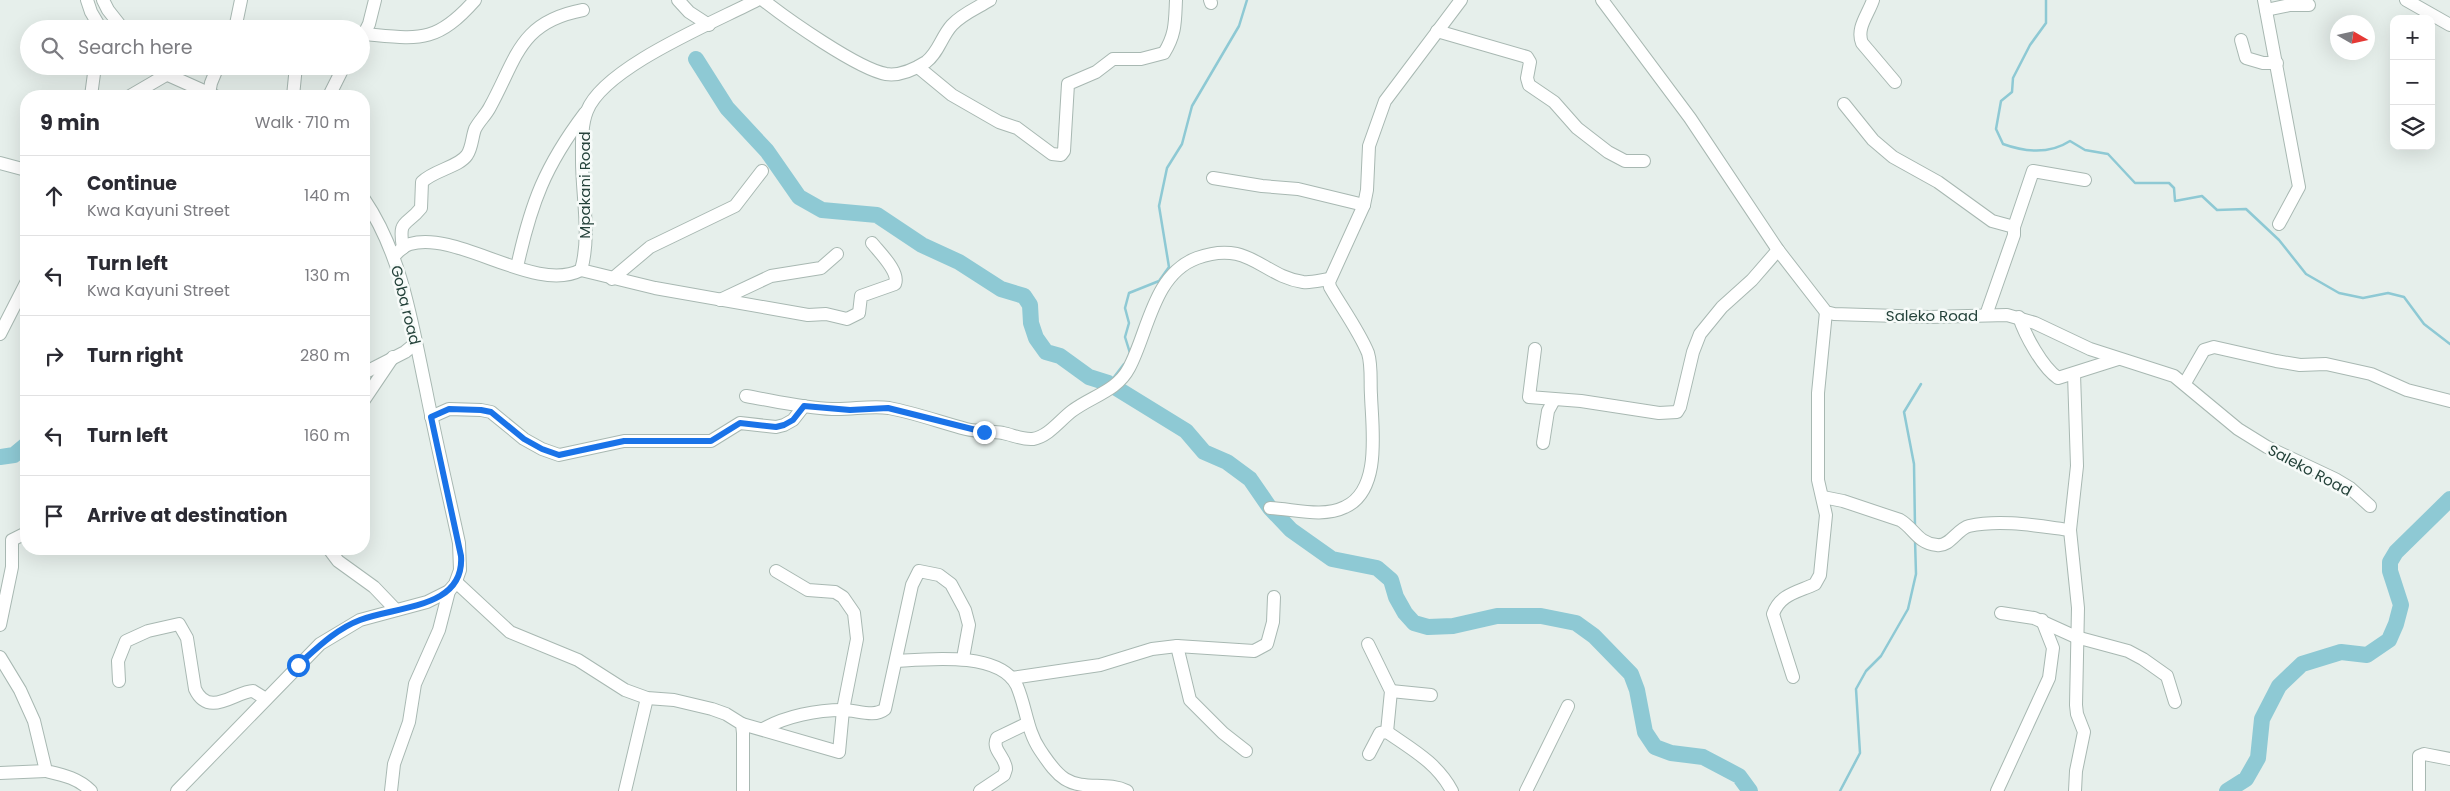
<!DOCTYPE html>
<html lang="en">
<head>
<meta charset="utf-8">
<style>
	:root { --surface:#fff; --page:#f7f7f7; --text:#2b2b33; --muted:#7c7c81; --line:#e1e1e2 }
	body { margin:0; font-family:Poppins,sans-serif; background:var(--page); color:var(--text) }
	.controls { position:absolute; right:15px; top:15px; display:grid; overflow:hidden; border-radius:10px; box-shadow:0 5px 20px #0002 }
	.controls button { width:45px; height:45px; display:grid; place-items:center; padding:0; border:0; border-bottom:1px solid var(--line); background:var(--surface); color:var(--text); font:25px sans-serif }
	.compass { position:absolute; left:2330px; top:15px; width:45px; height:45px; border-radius:50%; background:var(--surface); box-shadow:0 5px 20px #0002; rotate:99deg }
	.stop { position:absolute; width:15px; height:15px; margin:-11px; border:4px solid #1a73e8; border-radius:50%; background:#fff }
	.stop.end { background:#1a73e8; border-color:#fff; box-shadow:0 1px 5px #0008 }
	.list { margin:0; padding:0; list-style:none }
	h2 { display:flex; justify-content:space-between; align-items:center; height:65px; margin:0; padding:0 20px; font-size:21px }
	h2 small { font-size:16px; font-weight:400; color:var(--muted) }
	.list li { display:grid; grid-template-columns:32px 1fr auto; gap:15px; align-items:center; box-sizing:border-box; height:80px; padding:0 20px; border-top:1px solid var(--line) }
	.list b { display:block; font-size:19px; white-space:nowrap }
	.list p { margin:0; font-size:16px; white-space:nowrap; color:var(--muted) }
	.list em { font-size:16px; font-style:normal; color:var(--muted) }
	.icon { flex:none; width:28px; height:28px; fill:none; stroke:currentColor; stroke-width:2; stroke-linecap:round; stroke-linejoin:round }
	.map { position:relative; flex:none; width:2450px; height:791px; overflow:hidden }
	.search { position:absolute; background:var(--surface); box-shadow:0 5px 20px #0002; left:20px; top:20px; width:350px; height:55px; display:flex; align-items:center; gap:12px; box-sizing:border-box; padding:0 18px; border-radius:28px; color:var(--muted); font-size:19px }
	.panel { position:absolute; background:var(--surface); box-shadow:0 5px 20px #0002; left:20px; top:90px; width:350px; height:465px; border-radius:20px }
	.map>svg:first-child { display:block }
</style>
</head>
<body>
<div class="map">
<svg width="2450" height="791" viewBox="0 0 2450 791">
	<rect width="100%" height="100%" fill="#e6efeb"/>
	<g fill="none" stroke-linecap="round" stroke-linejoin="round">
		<g stroke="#8ec9d4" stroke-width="2.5">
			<path d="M2046,0v23l-16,22 -17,33 -1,14 -11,9 -5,28 7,15c22,8 47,10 67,-3l15,9 23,4 27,29h34l5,5 1,13 27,-5 15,14 29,-1 33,31 27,34 33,19 24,5 25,-5 16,4 20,27 26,20"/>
			<polyline points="1130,353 1125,337 1129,323 1125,308 1129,293 1159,281 1169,267 1159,206 1167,168 1182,144 1192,106 1239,26 1247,0"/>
			<polyline points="1111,381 1124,364"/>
			<polyline points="1915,527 1914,464 1904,412 1921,384"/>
			<polyline points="1840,791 1860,753 1856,689 1866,671 1881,656 1908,609 1916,574 1915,540"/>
		</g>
		<g stroke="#8ec9d4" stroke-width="16">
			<polyline points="696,59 727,108 767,151 799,197 822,210 877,215 922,245 959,262 1001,289 1024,296 1030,305 1031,323 1036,338 1046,352 1060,356 1089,377 1108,383 1186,431 1204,452 1227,462 1250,479 1270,508 1291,530 1332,559 1377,568 1391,580 1396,597 1405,613 1414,623 1428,627 1453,626 1497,616 1541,616 1576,623 1594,636 1631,674 1637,690 1645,732 1655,747 1671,753 1703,757 1739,776 1750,791"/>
			<polyline points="0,457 14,455 26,445"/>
			<polyline points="2227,791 2246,779 2258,758 2262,719 2279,686 2302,664 2341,652 2367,655 2389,640 2396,624 2401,605 2390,571 2390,562 2396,552 2450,499"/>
		</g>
		<defs>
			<g id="minor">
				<polyline points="87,0 91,12 101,29"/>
				<polyline points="103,0 108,10 123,29"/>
				<polyline points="678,0 689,12 709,25"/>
				<path d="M763,0c24,19 95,69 123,74 13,2 29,-5 40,-12 13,-10 15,-25 26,-37 10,-11 25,-17 38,-25"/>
				<polyline points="1210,0 1211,3"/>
				<polyline points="1602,0 1690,118 1778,250 1826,312 1834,314 1929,317 2007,315 2035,323 2090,349 2174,376 2238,429 2267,447 2335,479 2350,488 2370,506"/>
				<path d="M1873,0c-5,15 -17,28 -11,43l33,39"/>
				<polyline points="2264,0 2299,187 2279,224"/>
				<polyline points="2406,0 2450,25"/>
				<polyline points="2266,10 2290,5 2309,5"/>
				<polyline points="235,29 241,0"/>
				<polyline points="1437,31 1527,57 1530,62 1527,78 1529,85 1554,102 1577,128 1608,152 1625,161 1644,161"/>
				<path d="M365,34c54,5 71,10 110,-34"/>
				<polyline points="361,40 369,24 375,0"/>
				<polyline points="2241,40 2246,58 2263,63 2277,63"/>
				<polyline points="148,66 215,96"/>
				<path d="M918,67l34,28 47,27 18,6 35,26 9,1 3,-4 4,-67 28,-12 17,-13h28l23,-6c12,-19 11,-32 12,-53"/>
				<polyline points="209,94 211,83 218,66"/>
				<polyline points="91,96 95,66"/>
				<polyline points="130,96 166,75"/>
				<polyline points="293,96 296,66"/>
				<polyline points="329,96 344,66"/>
				<polyline points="1844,104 1873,140 1893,157 1938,182 1992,221 2014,227 2014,235 1986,315"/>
				<polyline points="0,163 26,170"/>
				<polyline points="1213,178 1262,186 1298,189 1364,205"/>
				<polyline points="2014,227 2033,171 2085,180"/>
				<path d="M403,248c-5,-30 3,-21 18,-40l1,-26c12,-12 37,-15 45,-27 5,-7 5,-18 8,-26 4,-8 11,-14 15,-22 27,-49 29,-85 93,-97"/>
				<path d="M394,256c5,-5 9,-10 16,-12 48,-14 125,50 171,26 10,-34 1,-74 1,-110 0,-16 -1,-34 5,-49 17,-44 128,-89 170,-111"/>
				<path d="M517,267c14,-64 28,-101 68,-154"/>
				<path d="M581,270l74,18 153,27 18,-1 21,5 12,-6 2,-17 34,-12c5,-12 -15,-31 -23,-41"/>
				<polyline points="612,279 650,247 735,206 762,171"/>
				<polyline points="720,300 771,276 821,268 837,254"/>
				<path d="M2019,317c6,18 23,50 39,61l60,-19"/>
				<polyline points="0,334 26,283"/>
				<polyline points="1535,349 1529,397 1581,401 1659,413 1677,412 1680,407 1693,352 1700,334 1722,307 1752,280 1778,250"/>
				<polyline points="364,373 405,352 416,343"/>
				<polyline points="2074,374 2077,466 2070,530 2078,608 2076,705 2077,714 2084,732 2076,771 2075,791"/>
				<polyline points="2185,383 2204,350 2214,347 2276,361 2300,365 2326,364 2371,374 2407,390 2450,401"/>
				<path d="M746,396c29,5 57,12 86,13 19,1 39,-4 57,-1 26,5 51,14 77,21 12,3 25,2 37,4 10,2 19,7 30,6 16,-3 27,-19 39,-28 20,-15 45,-20 57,-43 19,-35 24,-94 68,-110 52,-19 65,18 106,24 9,1 18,-2 27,-3"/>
				<polyline points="364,400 393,357"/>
				<polyline points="431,417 449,409 481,410 491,412 524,439 542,449 559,455 624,441 711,441 740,423 776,427 784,425 793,420 804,406"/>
				<polyline points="1543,443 1548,411 1554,400"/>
				<path d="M1823,497l20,4 57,19c14,8 17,23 37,25 13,2 20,-16 32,-19 32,-7 69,0 101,4"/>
				<path d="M1270,508c24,1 53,10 75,-1 37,-17 27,-79 26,-112 -1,-13 1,-29 -3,-42 -9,-22 -26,-45 -38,-66l-1,-5 35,-77 3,-15 2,-44 16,-45 76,-101"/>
				<polyline points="329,549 338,561 374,587 396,610"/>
				<polyline points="456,582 510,632 578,660 625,690 647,698 674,700 712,709 726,714 742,724 743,733 743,791"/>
				<polyline points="2001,613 2034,618 2076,637 2128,651 2143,659 2167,676 2175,702"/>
				<polyline points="0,625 12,567 12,540 26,533"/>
				<polyline points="1368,644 1391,691 1387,732"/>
				<polyline points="1177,646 1190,700 1223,733 1246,751"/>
				<path d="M0,657l20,33 14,31 12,50c17,4 32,7 45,20"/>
				<path d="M897,661c31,-2 103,-10 120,25 9,21 10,45 23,64 7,10 14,22 25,29 19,12 42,2 62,12"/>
				<path d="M1793,677l-20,-63c7,-20 25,-22 42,-30l5,-9 6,-60 -8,-35v-87l8,-81"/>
				<polyline points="1012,678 1100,665 1152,649 1177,646 1254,651 1267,644 1273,622 1274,597"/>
				<path d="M119,681l-1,-20 8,-20 22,-10 31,-7 8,14 8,51c14,30 41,2 58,2l13,8"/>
				<polyline points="1391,691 1431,695"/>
				<polyline points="742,724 839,752 843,710 857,639 854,613 843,597 835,592 808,590 776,571"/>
				<path d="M763,729c23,-13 54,-19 80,-19 14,0 31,8 42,-1l27,-124 7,-14 20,4 12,9 14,26 4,15 -6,33"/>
				<path d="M1369,754l11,-21 7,-1c26,18 50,31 65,59"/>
				<polyline points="0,773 46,771"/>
				<polyline points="2419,789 2419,756 2424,754 2450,759"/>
				<path d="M177,791l143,-147 40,-24 67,-18 22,-11 6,-7 5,-14 -1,-27c-11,-51 -23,-102 -33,-153 -14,-66 -24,-135 -62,-191"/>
				<polyline points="391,791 394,764 409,722 415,684 439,630 449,591"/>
				<polyline points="625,791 647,698"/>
				<path d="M980,791l24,-16 2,-6c0,-12 -15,-19 -9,-31l31,-15"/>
				<polyline points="1526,791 1568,706"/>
				<polyline points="1997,791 2049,678 2053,648 2042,620"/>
			</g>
		</defs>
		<use href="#minor" stroke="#a8b8b2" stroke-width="14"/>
		<use href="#minor" stroke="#fff" stroke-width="12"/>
	</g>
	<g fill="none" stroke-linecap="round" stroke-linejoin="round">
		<path stroke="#1a73e8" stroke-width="6" d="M298,665c19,-17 38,-36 62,-45 36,-14 105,-11 101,-64l-30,-139 18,-8 32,1 10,2 33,27 18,10 17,6 65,-14h87l29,-18 36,4 8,-2 9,-5 11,-14 46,4 38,-2 96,24"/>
	</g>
	<g text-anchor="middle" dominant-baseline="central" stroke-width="5" stroke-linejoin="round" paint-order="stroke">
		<g font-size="15" fill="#24423a" stroke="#f7fbf9">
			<text transform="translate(584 185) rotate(-90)">Mpakani Road</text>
			<text transform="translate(406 305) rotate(76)">Goba road</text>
			<text x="1932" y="315">Saleko Road</text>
			<text transform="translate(2310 470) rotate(28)">Saleko Road</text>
		</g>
	</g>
</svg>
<div class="controls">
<button>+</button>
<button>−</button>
<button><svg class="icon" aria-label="layers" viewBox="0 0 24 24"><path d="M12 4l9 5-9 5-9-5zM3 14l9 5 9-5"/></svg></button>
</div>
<svg class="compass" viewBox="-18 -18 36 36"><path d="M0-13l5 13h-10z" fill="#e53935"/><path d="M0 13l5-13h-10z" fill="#7c7c81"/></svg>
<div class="stop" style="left:298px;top:665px"></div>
<div class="stop end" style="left:984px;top:432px"></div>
<div class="search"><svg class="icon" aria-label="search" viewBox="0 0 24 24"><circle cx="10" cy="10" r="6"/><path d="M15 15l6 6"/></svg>Search here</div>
<section class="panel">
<h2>9 min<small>Walk · 710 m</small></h2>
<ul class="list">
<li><svg class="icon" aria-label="ahead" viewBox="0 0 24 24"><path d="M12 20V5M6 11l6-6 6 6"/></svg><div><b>Continue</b><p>Kwa Kayuni Street</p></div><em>140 m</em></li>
<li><svg class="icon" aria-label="left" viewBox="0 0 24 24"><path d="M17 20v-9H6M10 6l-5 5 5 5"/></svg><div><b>Turn left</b><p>Kwa Kayuni Street</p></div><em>130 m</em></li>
<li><svg class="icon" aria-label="right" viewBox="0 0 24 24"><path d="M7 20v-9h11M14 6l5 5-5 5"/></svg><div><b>Turn right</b></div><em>280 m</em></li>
<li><svg class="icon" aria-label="left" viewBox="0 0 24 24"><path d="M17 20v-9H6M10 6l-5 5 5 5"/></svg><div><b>Turn left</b></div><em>160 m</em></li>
<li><svg class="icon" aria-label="arrive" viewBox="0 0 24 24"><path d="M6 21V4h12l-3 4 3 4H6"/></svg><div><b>Arrive at destination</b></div></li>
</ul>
</section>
</div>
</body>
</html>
